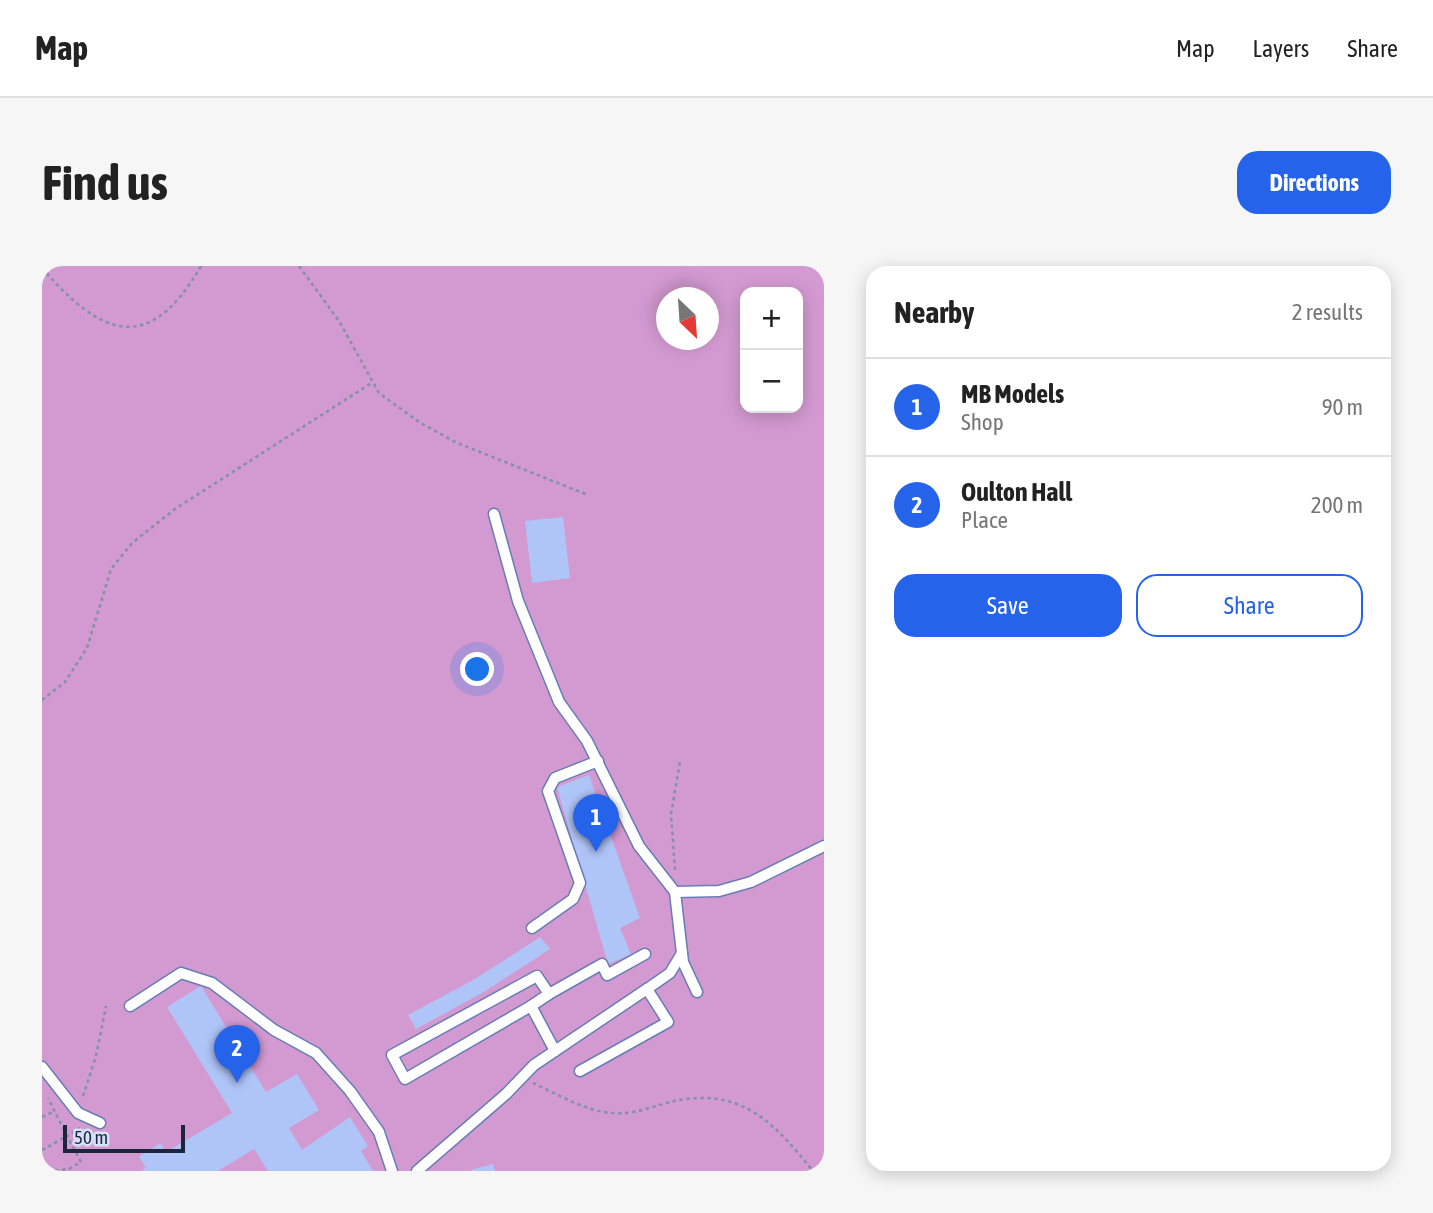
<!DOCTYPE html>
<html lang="en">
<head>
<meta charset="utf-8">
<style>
	:root { --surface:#fff; --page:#f6f6f6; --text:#222; --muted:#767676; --line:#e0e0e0; --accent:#2563eb }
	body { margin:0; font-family:"Asap Condensed",sans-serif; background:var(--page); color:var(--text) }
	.controls { position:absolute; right:21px; top:21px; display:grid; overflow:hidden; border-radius:14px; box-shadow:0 4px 18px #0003 }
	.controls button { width:63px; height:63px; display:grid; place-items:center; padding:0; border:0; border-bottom:2px solid var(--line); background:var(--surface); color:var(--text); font:35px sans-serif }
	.compass { position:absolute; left:614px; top:21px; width:63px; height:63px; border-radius:50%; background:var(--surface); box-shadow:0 4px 18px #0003; rotate:155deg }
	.scale { position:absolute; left:21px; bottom:18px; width:122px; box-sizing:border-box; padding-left:7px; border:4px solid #1c253b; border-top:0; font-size:19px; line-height:24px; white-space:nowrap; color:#1c253b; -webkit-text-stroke:5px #d7e1fa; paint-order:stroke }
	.you { position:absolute; left:436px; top:404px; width:24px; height:24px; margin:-18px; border:5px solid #fff; border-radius:50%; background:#1a73e8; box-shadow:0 0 0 10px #1a73e833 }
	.badge { display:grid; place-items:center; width:46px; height:46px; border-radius:50%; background:var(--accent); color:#fff; font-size:23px; font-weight:700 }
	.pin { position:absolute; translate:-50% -58px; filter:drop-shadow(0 2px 4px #0008) }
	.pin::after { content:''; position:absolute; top:37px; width:24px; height:21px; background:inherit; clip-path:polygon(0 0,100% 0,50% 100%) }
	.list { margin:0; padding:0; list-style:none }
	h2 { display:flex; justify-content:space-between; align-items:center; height:91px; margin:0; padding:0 28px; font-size:30px }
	h2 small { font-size:23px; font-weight:400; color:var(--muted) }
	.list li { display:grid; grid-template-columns:46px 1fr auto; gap:21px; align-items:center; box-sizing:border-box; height:98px; padding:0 28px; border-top:2px solid var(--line) }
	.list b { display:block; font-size:26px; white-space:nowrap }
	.list p { margin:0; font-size:23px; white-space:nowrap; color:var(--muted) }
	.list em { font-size:23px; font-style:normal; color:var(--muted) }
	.actions { display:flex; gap:14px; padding:21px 28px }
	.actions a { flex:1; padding:16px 0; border:2px solid var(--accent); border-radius:21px; text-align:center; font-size:24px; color:var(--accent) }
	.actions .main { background:var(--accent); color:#fff }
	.map { position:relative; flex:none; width:782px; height:905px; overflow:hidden; border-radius:21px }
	header { display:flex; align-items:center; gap:42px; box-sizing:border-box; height:98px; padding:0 35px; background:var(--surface); border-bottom:2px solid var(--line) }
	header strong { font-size:33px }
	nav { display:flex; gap:38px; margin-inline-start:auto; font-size:24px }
	.intro { display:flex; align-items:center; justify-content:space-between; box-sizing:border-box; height:168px; padding:0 42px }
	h1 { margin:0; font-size:49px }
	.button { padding:18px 32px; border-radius:21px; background:var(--accent); color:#fff; font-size:24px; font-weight:700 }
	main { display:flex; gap:42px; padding:0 42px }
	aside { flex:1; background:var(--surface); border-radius:21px; box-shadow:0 4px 18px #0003 }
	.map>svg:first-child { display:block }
</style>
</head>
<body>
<header>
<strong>Map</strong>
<nav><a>Map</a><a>Layers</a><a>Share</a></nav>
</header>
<div class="intro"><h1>Find us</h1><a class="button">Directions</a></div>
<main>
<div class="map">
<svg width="782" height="905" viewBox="0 0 782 905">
	<rect width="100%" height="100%" fill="#d7e1fa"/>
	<path fill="#d39ad1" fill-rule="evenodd" d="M0,0h782v905h-782zM703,26h53v116h-53zM624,32h42v42h-42z"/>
	<g fill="#afc4f7">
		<polygon points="521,251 528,312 490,317 483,255"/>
		<polygon points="547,509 598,652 578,662 589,688 566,698 515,521"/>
		<polygon points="498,671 508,683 440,727 374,763 366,749 433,713"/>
		<polygon points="159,720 224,826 255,808 277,844 247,862 260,884 308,851 326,880 319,885 331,905 226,905 212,883 176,905 99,905 104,902 97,890 119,877 124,886 190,847 125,741"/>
		<polygon points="451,898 453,905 429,905 429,904"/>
	</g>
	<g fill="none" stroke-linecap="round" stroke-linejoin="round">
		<defs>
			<g id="service">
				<polyline points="452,248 476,335 517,436 545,475 597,580 633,626 641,696 655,726"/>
				<polyline points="633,626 677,625 709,616 782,580"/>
				<polyline points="490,662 531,633 538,617 506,525 513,512 556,495"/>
				<polyline points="605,723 628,707 640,687"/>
				<polyline points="88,740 139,707 170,717 232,764 274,787 308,825 337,866 350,905"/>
				<polyline points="489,740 507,728"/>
				<polyline points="513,785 489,740 363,813 350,789 495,710 507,728 560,698 565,709 603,688"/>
				<polyline points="0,801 36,847 58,857"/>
				<polyline points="375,905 464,828 492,799 605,723 626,756 538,805"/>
			</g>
		</defs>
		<use href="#service" stroke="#687db5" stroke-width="13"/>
		<g stroke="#858fa7" stroke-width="2.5" stroke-dasharray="3.5 3.5" stroke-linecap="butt">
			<polyline points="257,0 297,55 337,127 377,156 413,176 546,229"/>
			<path d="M0,2c60,69 107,88 159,-2"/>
			<polyline points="0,434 23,416 45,382 69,303 90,277 133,243 331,116"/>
			<polyline points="633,604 629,548 638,496"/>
			<path d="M491,817c24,11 54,29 80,30 27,2 47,-11 73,-14 61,-8 92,29 127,72"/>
			<polyline points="41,830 54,790 64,740"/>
			<polyline points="0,851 13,845"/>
			<polyline points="0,884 25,870 6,832"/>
			<polyline points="0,898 4,905"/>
			<polyline points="6,905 27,903 39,896 25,870 38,862"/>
		</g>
		<use href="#service" stroke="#fff" stroke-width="10"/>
	</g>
</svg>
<div class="controls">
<button>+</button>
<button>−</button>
</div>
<svg class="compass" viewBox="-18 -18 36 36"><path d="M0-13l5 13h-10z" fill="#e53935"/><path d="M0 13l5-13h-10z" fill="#767676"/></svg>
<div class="scale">50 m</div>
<div class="you"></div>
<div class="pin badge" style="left:554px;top:586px">1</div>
<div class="pin badge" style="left:195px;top:817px">2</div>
</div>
<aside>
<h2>Nearby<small>2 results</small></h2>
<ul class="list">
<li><span class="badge">1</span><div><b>MB Models</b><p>Shop</p></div><em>90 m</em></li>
<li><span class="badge">2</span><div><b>Oulton Hall</b><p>Place</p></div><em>200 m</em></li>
</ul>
<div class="actions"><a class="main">Save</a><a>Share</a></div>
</aside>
</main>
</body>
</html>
